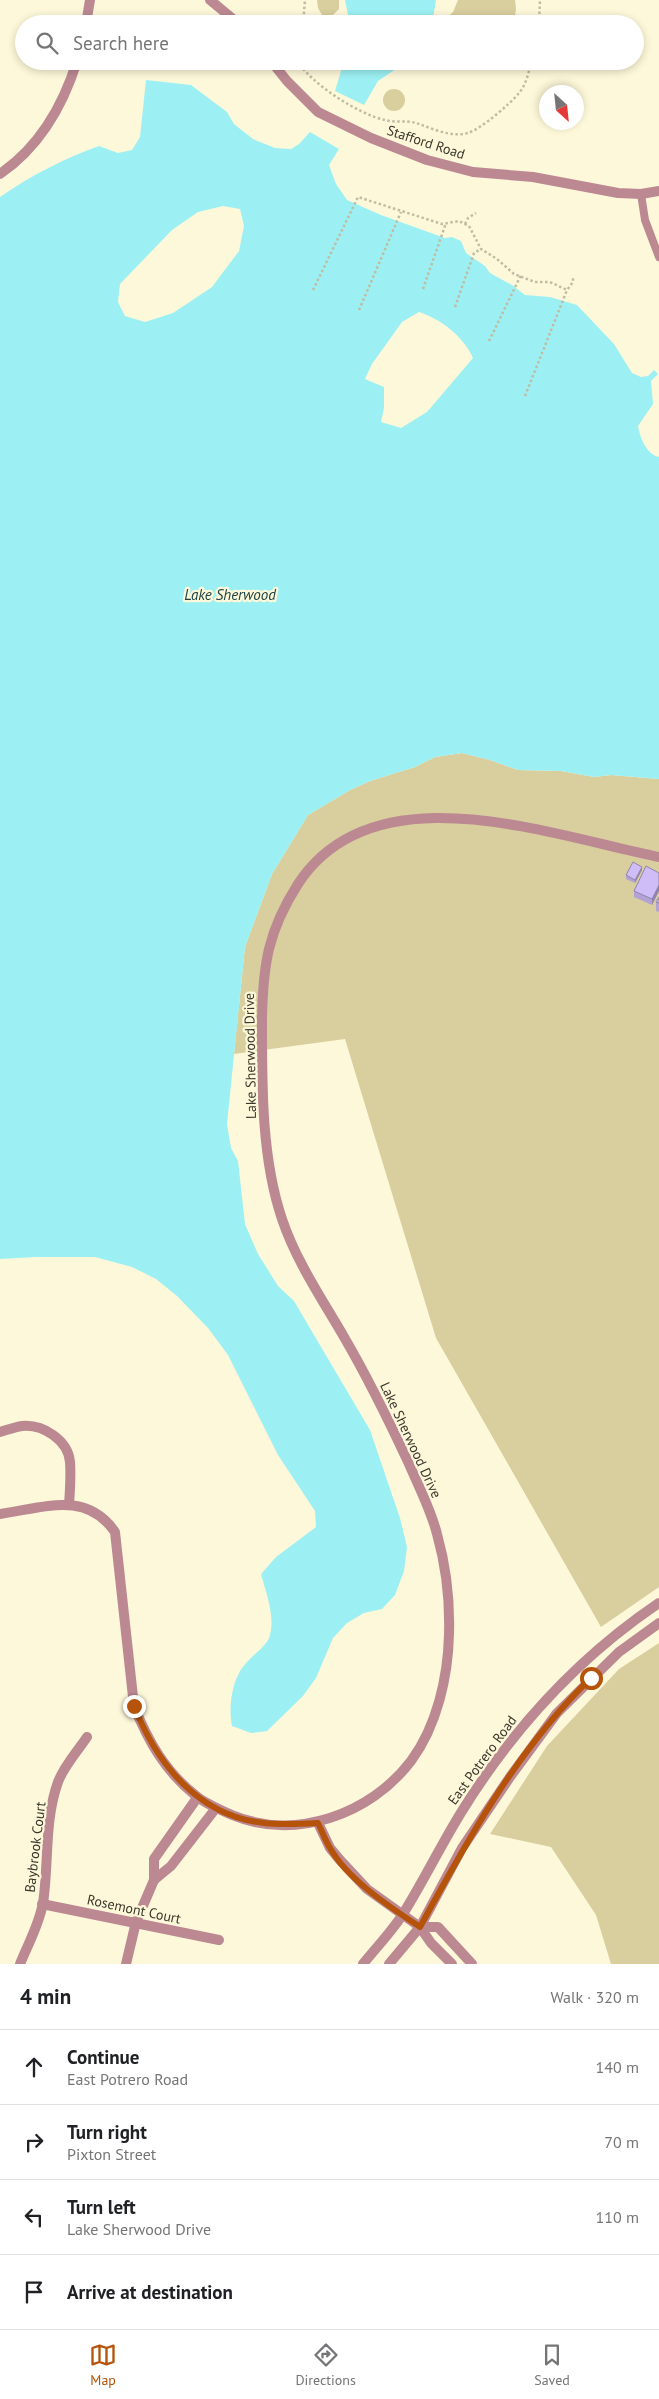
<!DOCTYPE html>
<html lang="en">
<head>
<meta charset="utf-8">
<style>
	:root { --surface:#fff; --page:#f6f6f6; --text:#202124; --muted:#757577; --line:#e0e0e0; --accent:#b45309 }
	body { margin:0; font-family:"PT Sans",sans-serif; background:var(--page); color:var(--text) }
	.compass { position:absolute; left:539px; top:85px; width:45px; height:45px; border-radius:50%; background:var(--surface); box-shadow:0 2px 8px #0003; rotate:153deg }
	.stop { position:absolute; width:15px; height:15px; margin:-11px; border:4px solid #b45309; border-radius:50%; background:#fff }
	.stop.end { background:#b45309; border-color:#fff; box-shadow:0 1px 5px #0008 }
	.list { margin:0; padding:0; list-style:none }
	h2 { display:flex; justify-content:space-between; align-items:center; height:65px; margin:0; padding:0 20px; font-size:21px }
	h2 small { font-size:16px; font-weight:400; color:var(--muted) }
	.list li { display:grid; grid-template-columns:32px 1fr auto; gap:15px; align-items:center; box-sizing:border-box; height:75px; padding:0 20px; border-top:1px solid var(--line) }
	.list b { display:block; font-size:19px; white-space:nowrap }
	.list p { margin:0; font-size:16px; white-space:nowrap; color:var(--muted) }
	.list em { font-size:16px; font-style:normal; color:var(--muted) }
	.icon { flex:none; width:28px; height:28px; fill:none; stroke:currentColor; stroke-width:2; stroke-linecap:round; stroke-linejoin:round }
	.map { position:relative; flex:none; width:659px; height:1964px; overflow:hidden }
	.search { position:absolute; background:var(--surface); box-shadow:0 2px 8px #0003; left:15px; right:15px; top:15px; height:55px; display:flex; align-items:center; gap:12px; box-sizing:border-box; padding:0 18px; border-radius:28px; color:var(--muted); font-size:19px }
	.sheet { height:365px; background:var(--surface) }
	nav { display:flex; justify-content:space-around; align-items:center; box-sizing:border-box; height:70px; border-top:1px solid var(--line); background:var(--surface); font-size:14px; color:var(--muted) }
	nav a { display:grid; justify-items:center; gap:2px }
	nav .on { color:var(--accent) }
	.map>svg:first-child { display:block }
</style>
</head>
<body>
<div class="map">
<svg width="659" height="1964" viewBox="0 0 659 1964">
	<rect width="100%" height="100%" fill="#fef8da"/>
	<g fill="#d8ce9e">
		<polygon points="317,0 339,0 339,9 333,15 322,15 318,8"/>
		<polygon points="458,0 515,0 516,8 514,24 440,24 453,12"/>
		<circle cx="394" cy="100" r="11"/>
		<polygon points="462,753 490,760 518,770 561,771 594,777 611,775 659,779 659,1587 601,1627 436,1338 345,1039 234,1054 245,947 272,874 308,815 350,790 370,781 415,767 435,757"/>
		<polygon points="659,1643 659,1964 611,1964 596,1915 551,1847 490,1834 547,1746 619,1669"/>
	</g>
	<g fill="#9cf0f3" fill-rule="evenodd">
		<polygon points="345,0 436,0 432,24 350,24"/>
		<polygon points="344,61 408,61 378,81 364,105 335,91"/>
		<path d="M146,80l45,5 36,27 7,12 19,15 22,9 16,1 8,-5 11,-12 29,17 -10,16 7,19 11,16 34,15 64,23 7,-1 9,4 5,12 19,13 5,7 22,12 13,10 25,2 27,8 37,39 18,29 9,4 7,-1 6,-6 4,4 -7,7 2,23 -15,22c2,11 8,28 21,31v322l-48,-4 -17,2 -33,-6 -43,-1 -28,-10 -28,-7 -27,4 -20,10 -45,14 -20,9 -42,25 -36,59 -27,73 -18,177 4,24 7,13 7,63 13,30 20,32 16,15 76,129 30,88 7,29 -3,24 -9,24 -13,14 -18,4 -17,10 -14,15 -17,40 -13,18 -36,35 -16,2 -19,-7c-4,-20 0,-50 16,-65 7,-8 20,-16 22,-26 5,-20 -4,-42 -9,-61l15,-17 40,-30 -1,-16 -37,-56 -50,-100 -20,-27 -31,-32 -21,-17 -24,-12 -37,-10h-59l-36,2v-1062c32,-22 63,-38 99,-51l19,7 14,-3 8,-13zM223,206l17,3 4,17 -5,25 -27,36 -39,26 -28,9 -20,-6 -7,-14 2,-18 52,-54 26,-18zM419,312c22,7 45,25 54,46l-46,54 -26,16 -20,-6 3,-14v-21l-19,-8 7,-15 30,-42z"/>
	</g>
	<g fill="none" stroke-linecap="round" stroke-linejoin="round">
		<g stroke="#c0bca3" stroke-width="2.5" stroke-dasharray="2.5 2.5" stroke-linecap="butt">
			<polyline points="303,24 305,0"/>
			<polyline points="539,24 540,0"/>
			<path d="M297,61c16,24 61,53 88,59 10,3 21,0 31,3 16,5 34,15 52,10 13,-4 42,-29 51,-40 7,-8 10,-21 12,-32"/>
			<polyline points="465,224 468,218 476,213"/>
			<polyline points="423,289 446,223"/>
			<polyline points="313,290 358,197 442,224 459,221 469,226 481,249 497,259 514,274 535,282 550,282 567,290 573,282 573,278"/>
			<polyline points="455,307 474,253 481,249"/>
			<polyline points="359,310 401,212"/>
			<polyline points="489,341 521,275"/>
			<polyline points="525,396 567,290"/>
		</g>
		<polyline stroke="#bc8993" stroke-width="8" points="641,194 645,220 659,257"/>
		<g stroke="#bc8993" stroke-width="10">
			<polyline points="210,0 239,24"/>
			<polyline points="86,24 90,0"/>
			<polyline points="271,61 287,81 318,112 371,138 427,160 473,172 533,177 618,193 641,194 659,191"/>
			<path d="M0,174c39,-27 63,-68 77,-113"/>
			<path d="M0,1432c7,-2 15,-5 22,-6 21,-2 46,14 48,36 1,14 0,29 -1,42"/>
			<path d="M0,1514c43,-6 86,-24 115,18l19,174c14,35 31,65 61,89 10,9 24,14 37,20 63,26 138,0 179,-54 26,-35 37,-84 38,-127 1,-33 -3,-68 -12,-100 -6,-24 -18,-47 -28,-70 -20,-43 -41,-86 -65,-127 -22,-38 -48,-76 -62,-118 -21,-62 -20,-136 -20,-200 1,-55 6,-88 36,-135 76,-116 254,-48 361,-27"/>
			<polyline points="197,1798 154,1859 154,1880 171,1866 216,1808"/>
			<polyline points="318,1823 330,1848 340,1860 367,1889 420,1927 431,1943 452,1964"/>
			<polyline points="42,1904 219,1940"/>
			<polyline points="420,1927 438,1927 472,1964"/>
			<path d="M20,1964c8,-20 19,-39 23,-61 6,-39 1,-82 15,-121 6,-16 19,-30 29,-45"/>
			<polyline points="126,1964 136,1922 154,1880"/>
		</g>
		<g stroke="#bc8993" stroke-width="10">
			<path d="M363,1964c13,-16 29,-33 40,-50 21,-34 38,-69 59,-103 51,-82 117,-154 197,-208"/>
			<polyline points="389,1964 420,1927 462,1848 510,1777 557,1713 619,1652 659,1623"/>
		</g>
	</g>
	<g fill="#b2a3d4">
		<polygon points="642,870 635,883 626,879 626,875"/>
		<polygon points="659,873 659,891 652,905 634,897 634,891"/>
		<polygon points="656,902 659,903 659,912 656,911"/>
	</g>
	<g fill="#9184ad">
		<polygon points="642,867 642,870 635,883 635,880"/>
		<polygon points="659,885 659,891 652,905 652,899"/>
	</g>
	<g fill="#cfbdf7" stroke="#9184ad">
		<polygon points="633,862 642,867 635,880 626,875"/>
		<polygon points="646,866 659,873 659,885 652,899 634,891"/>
		<polygon points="659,897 659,903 656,902"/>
	</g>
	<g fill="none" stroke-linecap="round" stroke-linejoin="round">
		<path stroke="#b45309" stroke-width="6" d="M134,1706c23,58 64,110 130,117 18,2 36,1 54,0 4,8 7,17 12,25 18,32 60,59 90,79 48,-88 98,-179 171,-249"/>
	</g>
	<g text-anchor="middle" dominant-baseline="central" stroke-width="4.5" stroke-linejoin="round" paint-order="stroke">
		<g font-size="14" fill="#39372b" stroke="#fef8da">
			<text transform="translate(426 142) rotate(18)">Stafford Road</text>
			<text transform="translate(250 1056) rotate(-91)">Lake Sherwood Drive</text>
			<text transform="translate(411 1440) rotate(65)">Lake Sherwood Drive</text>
			<text transform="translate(482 1760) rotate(-54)">East Potrero Road</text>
			<text transform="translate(35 1847) rotate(-83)">Baybrook Court</text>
			<text transform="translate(134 1909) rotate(12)">Rosemont Court</text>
		</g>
		<g font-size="15" font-style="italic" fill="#1b4344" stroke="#fef8da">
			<text x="230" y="594">Lake Sherwood</text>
		</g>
	</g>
</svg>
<svg class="compass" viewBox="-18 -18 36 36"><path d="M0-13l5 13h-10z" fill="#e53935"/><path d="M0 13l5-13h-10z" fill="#757577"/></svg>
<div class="stop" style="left:591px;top:1678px"></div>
<div class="stop end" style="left:134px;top:1706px"></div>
<div class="search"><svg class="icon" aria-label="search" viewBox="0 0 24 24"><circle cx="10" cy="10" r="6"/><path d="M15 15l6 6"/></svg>Search here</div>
</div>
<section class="sheet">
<h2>4 min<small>Walk · 320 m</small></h2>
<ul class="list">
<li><svg class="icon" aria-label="ahead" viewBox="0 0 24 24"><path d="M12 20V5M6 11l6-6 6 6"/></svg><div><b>Continue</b><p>East Potrero Road</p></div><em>140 m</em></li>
<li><svg class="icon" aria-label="right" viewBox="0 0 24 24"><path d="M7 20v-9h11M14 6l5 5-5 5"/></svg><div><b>Turn right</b><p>Pixton Street</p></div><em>70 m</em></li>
<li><svg class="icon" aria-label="left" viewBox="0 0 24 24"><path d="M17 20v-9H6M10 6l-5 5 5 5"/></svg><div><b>Turn left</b><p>Lake Sherwood Drive</p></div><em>110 m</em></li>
<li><svg class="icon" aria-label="arrive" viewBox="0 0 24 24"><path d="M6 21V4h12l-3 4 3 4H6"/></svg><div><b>Arrive at destination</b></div></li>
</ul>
</section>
<nav>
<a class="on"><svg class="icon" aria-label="map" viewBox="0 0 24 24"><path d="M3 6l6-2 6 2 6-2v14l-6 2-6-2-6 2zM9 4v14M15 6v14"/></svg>Map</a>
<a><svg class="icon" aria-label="directions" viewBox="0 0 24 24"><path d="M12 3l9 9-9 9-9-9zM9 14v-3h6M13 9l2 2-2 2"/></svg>Directions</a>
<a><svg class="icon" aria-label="saved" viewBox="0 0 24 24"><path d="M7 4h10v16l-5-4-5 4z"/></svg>Saved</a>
</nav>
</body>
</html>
